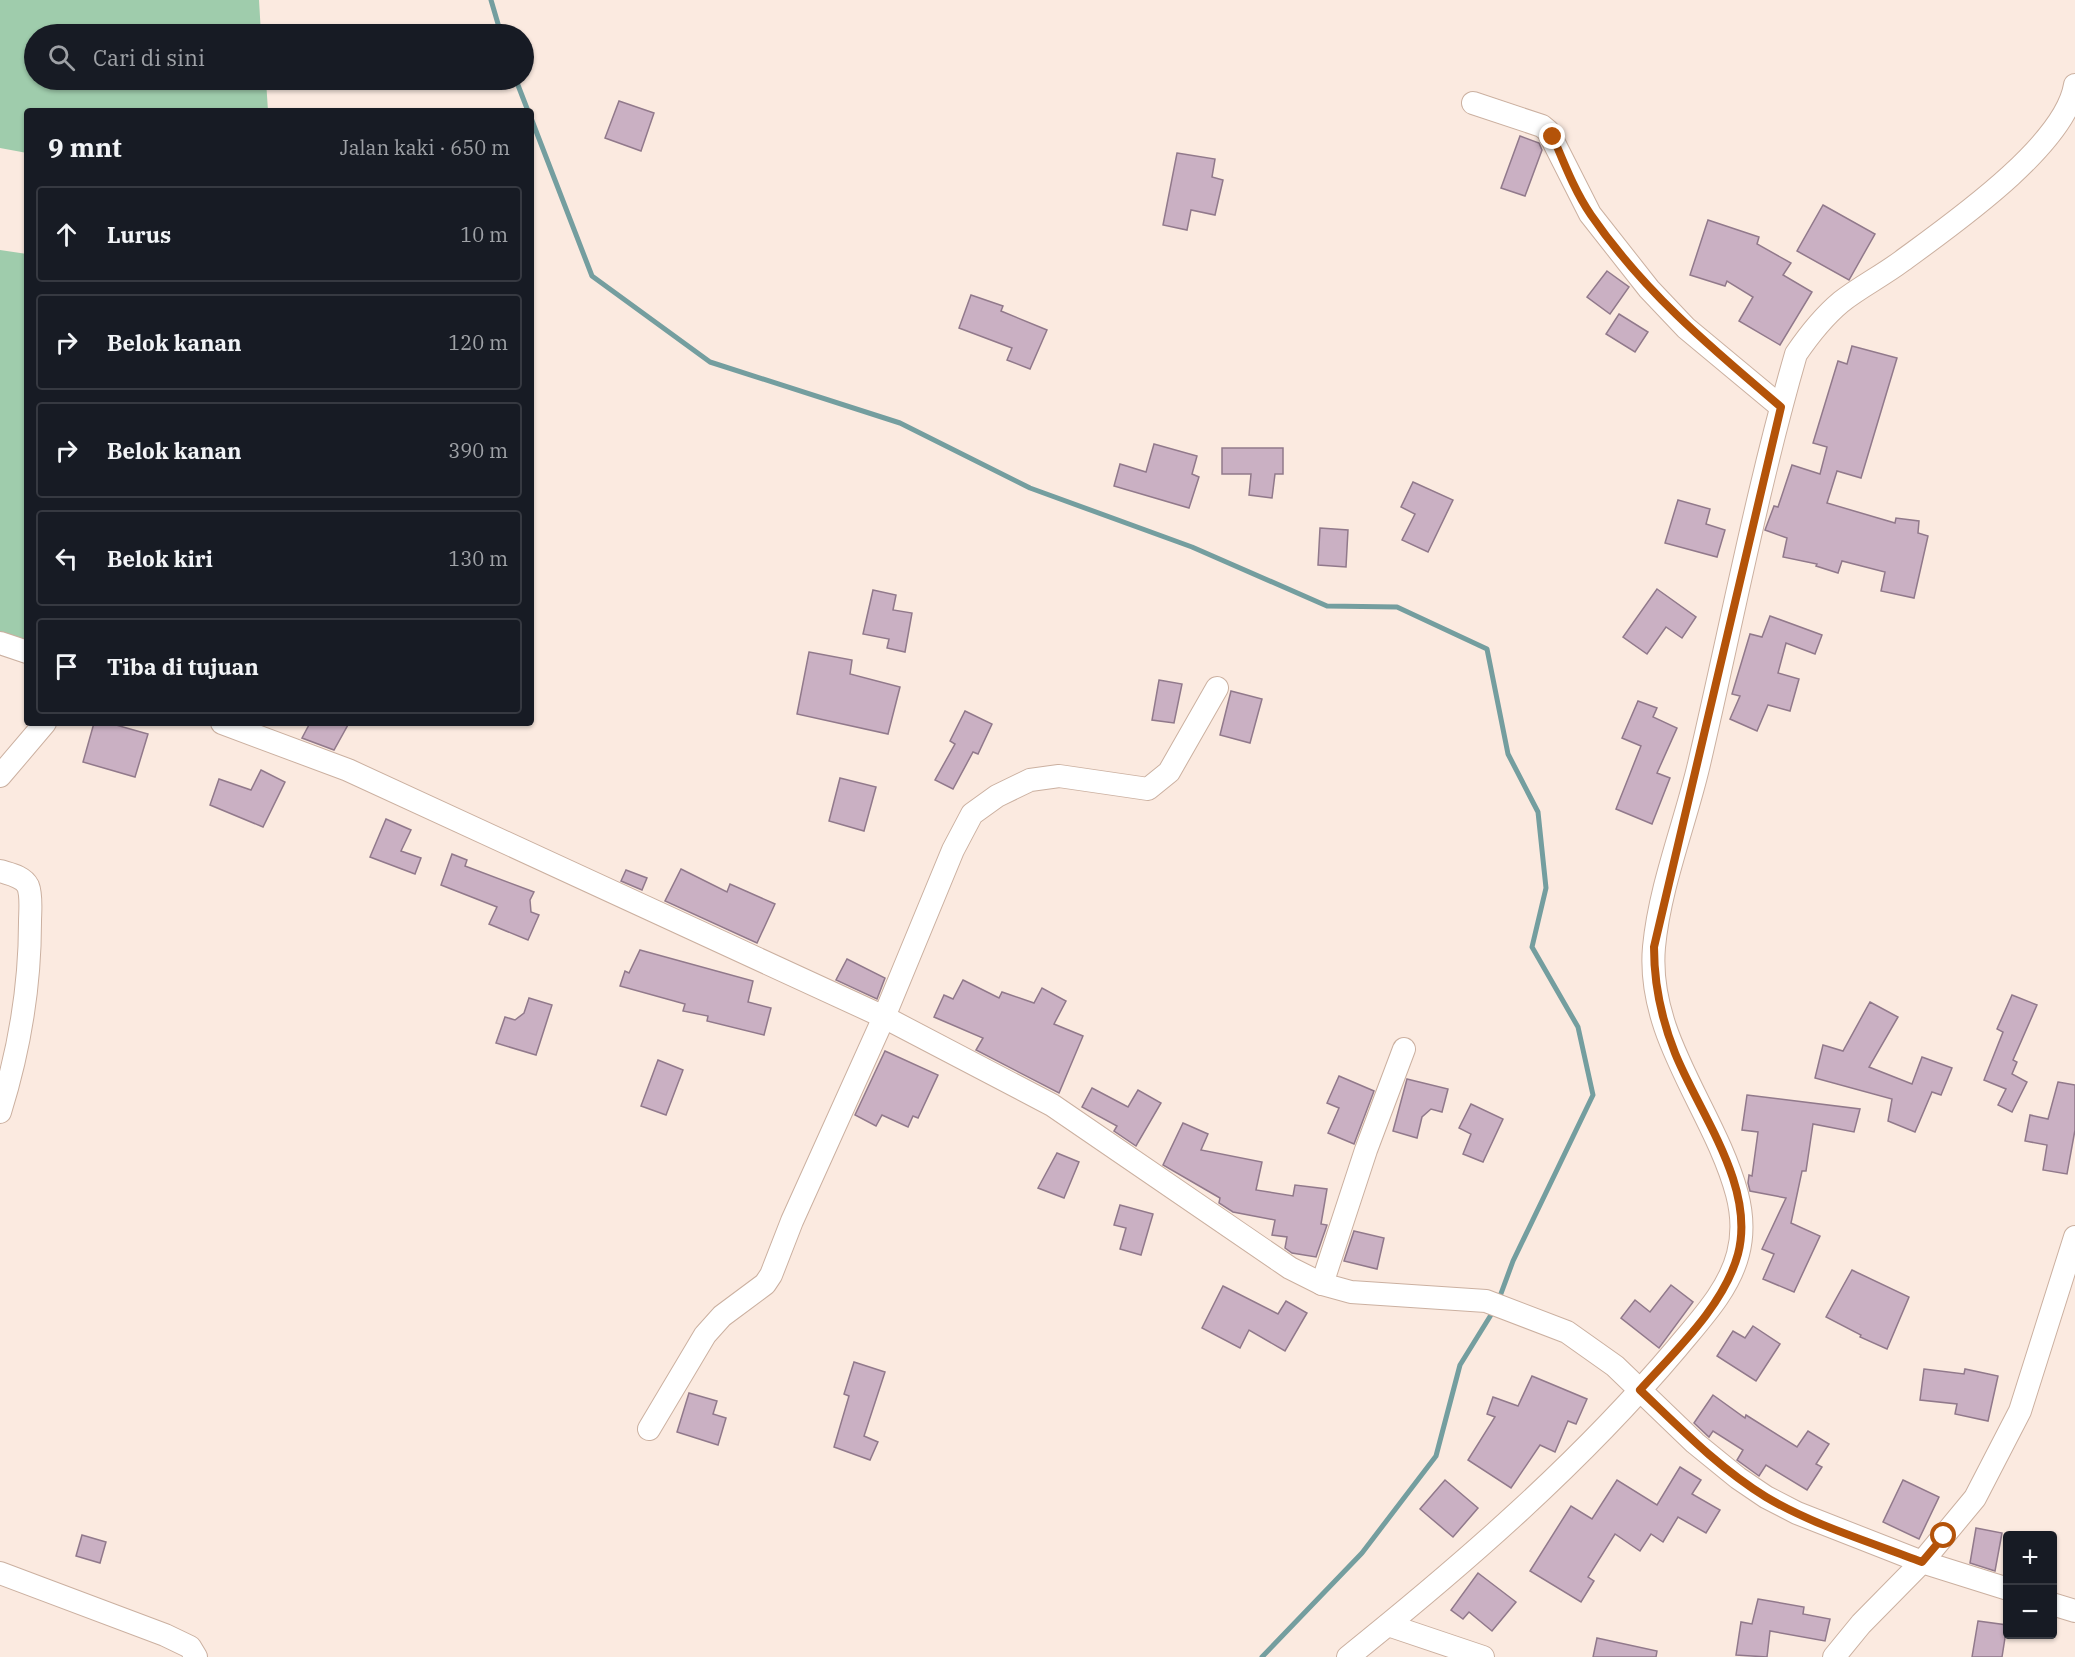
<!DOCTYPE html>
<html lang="id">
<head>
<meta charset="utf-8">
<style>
	:root { --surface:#171b24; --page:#20242c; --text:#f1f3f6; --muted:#9ea1a6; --line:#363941 }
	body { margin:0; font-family:"IBM Plex Serif",serif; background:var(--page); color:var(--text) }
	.controls { position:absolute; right:18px; bottom:18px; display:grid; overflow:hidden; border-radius:6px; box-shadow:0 2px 4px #0004 }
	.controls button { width:54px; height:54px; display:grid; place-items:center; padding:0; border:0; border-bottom:2px solid var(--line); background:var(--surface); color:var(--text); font:30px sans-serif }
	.stop { position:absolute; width:18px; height:18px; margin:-14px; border:4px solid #b45309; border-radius:50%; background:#fff }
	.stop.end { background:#b45309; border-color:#fff; box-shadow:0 2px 6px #0008 }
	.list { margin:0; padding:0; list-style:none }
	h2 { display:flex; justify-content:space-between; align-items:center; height:78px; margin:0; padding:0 24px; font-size:26px }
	h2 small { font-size:20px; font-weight:400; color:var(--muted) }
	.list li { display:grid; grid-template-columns:39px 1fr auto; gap:18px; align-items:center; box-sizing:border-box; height:96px; margin:0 12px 12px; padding:0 12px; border:2px solid var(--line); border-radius:6px }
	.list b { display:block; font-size:22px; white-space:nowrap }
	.list em { font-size:20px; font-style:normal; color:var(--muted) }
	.icon { flex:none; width:33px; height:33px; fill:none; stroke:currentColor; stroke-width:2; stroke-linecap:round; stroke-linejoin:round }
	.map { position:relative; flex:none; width:2075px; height:1657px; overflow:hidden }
	.search { position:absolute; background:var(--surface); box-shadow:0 2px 4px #0004; left:24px; top:24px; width:510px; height:66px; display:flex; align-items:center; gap:15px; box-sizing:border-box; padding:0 21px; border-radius:33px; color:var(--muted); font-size:22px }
	.panel { position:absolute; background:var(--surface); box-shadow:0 2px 4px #0004; left:24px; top:108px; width:510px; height:618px; border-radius:6px }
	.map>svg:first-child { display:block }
</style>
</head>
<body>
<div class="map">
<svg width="2075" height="1657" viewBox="0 0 2075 1657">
	<rect width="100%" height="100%" fill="#fbeae0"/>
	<g fill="#9fccac">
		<polygon points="0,0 259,0 261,34 34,34 34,80 266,80 268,111 27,111 27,153 0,148"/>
		<polygon points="0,250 27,254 27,642 0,633"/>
	</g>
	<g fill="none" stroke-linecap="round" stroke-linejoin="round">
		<g stroke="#749e9f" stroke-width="5">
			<polyline points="491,0 501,34"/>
			<polyline points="516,80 528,111"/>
			<polyline points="531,118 592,276 710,362 900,423 1030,488 1192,547 1327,606 1397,607 1487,649 1508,754 1538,812 1546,888 1532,947 1578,1027 1593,1095 1513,1261 1499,1299"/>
			<polyline points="1262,1657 1362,1553 1436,1456 1460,1365 1494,1310"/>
		</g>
	</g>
	<g fill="#cab0c3" stroke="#91798b" stroke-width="1.5">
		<polygon points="619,101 654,113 641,151 605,138"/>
		<polygon points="1520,136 1539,143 1542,150 1525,196 1501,188"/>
		<polygon points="1177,153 1215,159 1212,177 1223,180 1215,215 1191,210 1187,230 1163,225"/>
		<polygon points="1823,205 1875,234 1849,280 1797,251"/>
		<polygon points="1708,220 1759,237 1757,244 1791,263 1783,275 1812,292 1780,345 1739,321 1753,297 1727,281 1725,286 1690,275"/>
		<polygon points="1607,271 1629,287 1610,314 1587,297"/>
		<polygon points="971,295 1003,306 1001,311 1047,330 1030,369 1007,360 1012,348 959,328"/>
		<polygon points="1619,314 1648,332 1635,352 1606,334"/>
		<polygon points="1852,346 1897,358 1861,478 1837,471 1827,503 1895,523 1896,518 1919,521 1918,533 1928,536 1914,598 1881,591 1885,572 1842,561 1838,573 1816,566 1817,564 1783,557 1787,538 1765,530 1774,506 1778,507 1792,465 1820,474 1827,447 1813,443 1838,361 1847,364"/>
		<polygon points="1154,444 1197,456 1192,474 1199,477 1189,508 1114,486 1120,464 1146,472"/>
		<polygon points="1222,448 1283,448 1283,474 1275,474 1272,498 1249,495 1251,474 1222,474"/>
		<polygon points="1413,482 1453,500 1428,552 1402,540 1415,514 1401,507"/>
		<polygon points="1678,500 1710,509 1706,524 1725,530 1717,557 1665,543"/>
		<polygon points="1320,528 1348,530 1346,567 1318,565"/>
		<polygon points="1657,589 1696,617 1682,638 1666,627 1647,654 1623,637"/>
		<polygon points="873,590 896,595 893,610 912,613 905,652 887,648 889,639 863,634"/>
		<polygon points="1770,616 1822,635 1815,654 1786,643 1778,673 1799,679 1790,711 1768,705 1757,731 1730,719 1740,696 1732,694 1750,634 1762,637"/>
		<polygon points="809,652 852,660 850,674 900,687 888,734 797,714"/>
		<polygon points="1159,680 1182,684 1174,723 1152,720"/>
		<polygon points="1231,691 1262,699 1250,743 1220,735"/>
		<polygon points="1638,701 1657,708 1653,717 1677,728 1657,773 1670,778 1652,824 1616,809 1641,746 1622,738"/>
		<polygon points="965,711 992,724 978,754 973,752 953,789 935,780 955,744 950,741"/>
		<polygon points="94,723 109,723 148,734 135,777 83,762"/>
		<polygon points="310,723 349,723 334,750 302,738"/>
		<polygon points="261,770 285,782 263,827 210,805 219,779 251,790"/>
		<polygon points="840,778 876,787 864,831 829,821"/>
		<polygon points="386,819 411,830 401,851 421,858 415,874 370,857"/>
		<polygon points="452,854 467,860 465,866 534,892 530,900 531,912 539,915 528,940 489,924 497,907 441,885"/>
		<polygon points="681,869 727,892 730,884 775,904 757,943 665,901"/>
		<polygon points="626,870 647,878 642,890 621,881"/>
		<polygon points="640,950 753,981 748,1002 771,1008 764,1035 707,1021 708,1016 683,1011 685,1004 620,986 625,971 629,973"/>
		<polygon points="847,959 885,978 877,999 836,980"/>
		<polygon points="963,980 999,998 1002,992 1034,1003 1042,988 1066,1001 1054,1024 1083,1036 1059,1093 976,1050 983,1038 934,1017 944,995 953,999"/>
		<polygon points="2012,995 2037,1005 2013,1060 2017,1062 2012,1074 2027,1082 2012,1112 1998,1105 2006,1089 1984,1080 2003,1032 1997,1029"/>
		<polygon points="529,998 552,1005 536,1055 496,1043 505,1017 515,1020 524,1013"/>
		<polygon points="1870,1002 1898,1017 1869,1067 1912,1084 1922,1057 1952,1068 1941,1095 1932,1092 1915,1132 1888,1121 1892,1099 1815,1078 1823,1045 1843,1051"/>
		<polygon points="885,1051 938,1075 918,1118 913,1116 908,1127 882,1115 876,1126 855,1115"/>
		<polygon points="658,1060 683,1070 666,1115 641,1106"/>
		<polygon points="1339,1076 1374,1091 1354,1144 1328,1133 1339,1108 1327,1103"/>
		<polygon points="1407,1079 1448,1089 1442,1112 1431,1109 1422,1117 1417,1138 1393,1131"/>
		<polygon points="2058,1082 2075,1085 2075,1130 2067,1174 2043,1170 2047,1145 2025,1141 2030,1115 2048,1119"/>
		<polygon points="1092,1088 1128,1107 1138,1090 1161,1103 1136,1146 1114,1131 1117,1126 1082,1107"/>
		<polygon points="1747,1095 1860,1109 1854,1132 1813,1124 1806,1171 1802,1171 1791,1223 1820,1236 1794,1292 1763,1279 1774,1254 1762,1249 1786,1198 1750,1191 1748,1183 1749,1175 1752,1176 1758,1132 1742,1130"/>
		<polygon points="1471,1104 1503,1119 1483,1162 1463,1154 1471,1134 1459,1128"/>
		<polygon points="1183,1123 1208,1134 1201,1150 1262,1162 1256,1190 1293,1196 1295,1185 1327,1189 1321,1224 1327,1225 1316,1257 1292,1253 1285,1248 1287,1237 1272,1235 1275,1220 1233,1212 1219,1203 1220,1198 1163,1165"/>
		<polygon points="1057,1153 1079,1162 1064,1198 1038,1188"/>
		<polygon points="1120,1205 1153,1214 1141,1255 1120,1249 1126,1228 1114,1225"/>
		<polygon points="1354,1231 1384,1238 1377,1269 1344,1261"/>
		<polygon points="1852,1270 1909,1297 1887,1349 1860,1337 1861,1335 1826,1317"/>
		<polygon points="1671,1285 1693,1302 1659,1348 1621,1318 1635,1300 1650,1312"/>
		<polygon points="1223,1286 1278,1314 1286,1301 1307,1313 1285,1351 1249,1330 1240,1348 1202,1328"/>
		<polygon points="1753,1326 1780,1344 1756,1381 1717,1356 1733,1331 1745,1338"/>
		<polygon points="854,1362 885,1372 864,1436 878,1442 870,1460 834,1447 849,1396 844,1394"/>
		<polygon points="1924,1369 1964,1374 1965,1369 1998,1376 1988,1421 1955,1414 1957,1404 1920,1400"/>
		<polygon points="1532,1376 1587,1399 1576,1424 1568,1421 1555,1452 1540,1445 1511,1488 1468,1460 1495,1417 1487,1414 1493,1397 1518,1406"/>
		<polygon points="689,1393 717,1401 713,1414 726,1418 718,1445 677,1432"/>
		<polygon points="1713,1395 1745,1418 1746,1415 1797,1447 1808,1431 1829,1444 1816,1464 1822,1467 1807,1490 1766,1465 1759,1476 1737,1460 1743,1450 1713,1431 1709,1437 1694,1423"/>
		<polygon points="1680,1467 1701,1480 1692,1494 1720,1510 1706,1533 1678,1517 1663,1542 1651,1534 1640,1551 1615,1534 1588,1577 1594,1581 1581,1602 1530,1571 1571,1506 1592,1519 1617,1480 1657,1505"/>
		<polygon points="1445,1480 1478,1508 1453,1537 1420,1509"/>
		<polygon points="1903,1480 1939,1497 1919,1539 1883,1522"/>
		<polygon points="1976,1528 2002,1533 1995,1571 1970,1563"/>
		<polygon points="82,1535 106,1542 100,1563 76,1556"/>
		<polygon points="1478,1573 1516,1602 1492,1631 1469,1612 1463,1619 1451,1610"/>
		<polygon points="1758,1599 1804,1607 1803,1614 1830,1619 1825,1641 1770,1631 1767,1657 1736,1655 1741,1622 1752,1624"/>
		<polygon points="1978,1621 2007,1625 2002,1657 1972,1657"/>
		<polygon points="1597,1638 1657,1651 1656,1657 1593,1657"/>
	</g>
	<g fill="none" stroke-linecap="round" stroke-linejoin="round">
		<defs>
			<g id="minor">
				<polyline points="1473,103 1542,126 1548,131 1590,214 1649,289 1686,328 1781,407"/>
				<polyline points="0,643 27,652"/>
				<polyline points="222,723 348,770 884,1017 1052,1105 1290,1268 1322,1284 1351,1292 1486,1301 1567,1332 1615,1366 1695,1443 1738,1478 1766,1497 1797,1513 1922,1562 2008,1589"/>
				<polyline points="0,776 45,723"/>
				<path d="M0,871c9,3 23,5 28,15 4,10 2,26 2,36 0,65 -11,129 -30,190"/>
				<polyline points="1322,1284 1366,1150 1404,1049"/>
				<polyline points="649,1429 705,1335 722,1316 765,1284 771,1275 792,1221 884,1017 953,850 972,814 997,796 1030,780 1059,776 1148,789 1169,772 1217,688"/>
				<polyline points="0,1573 165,1635 190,1647 196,1657"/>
				<polyline points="2052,1604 2075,1611"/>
				<polyline points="1388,1625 1483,1657"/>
				<path d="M1348,1657c117,-94 232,-194 329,-309 23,-28 52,-58 61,-94 5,-19 4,-41 -1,-60 -22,-83 -91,-157 -83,-247 6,-62 31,-123 45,-183 32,-137 58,-275 97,-410 13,-19 27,-37 45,-52 19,-15 41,-26 61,-41 49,-36 163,-115 173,-176"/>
				<polyline points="1834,1657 1861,1624 1922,1562 1975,1498 2020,1411 2075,1237"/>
			</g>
		</defs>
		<use href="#minor" stroke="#cbb0a0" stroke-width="24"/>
		<use href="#minor" stroke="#fff" stroke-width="22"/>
	</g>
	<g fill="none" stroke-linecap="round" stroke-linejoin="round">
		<path stroke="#b45309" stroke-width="8" d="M1553,137c11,26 22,55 38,78 53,77 119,132 190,192l-127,540c0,37 7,71 21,106 24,60 81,133 63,201 -14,52 -63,97 -98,136 40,38 79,78 126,107 47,28 104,45 156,65l22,-26"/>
	</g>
</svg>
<div class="controls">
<button>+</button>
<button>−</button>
</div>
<div class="stop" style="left:1944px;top:1536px"></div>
<div class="stop end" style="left:1553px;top:137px"></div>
<div class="search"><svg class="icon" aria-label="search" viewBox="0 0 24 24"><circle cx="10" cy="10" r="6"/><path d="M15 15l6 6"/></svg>Cari di sini</div>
<section class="panel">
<h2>9 mnt<small>Jalan kaki · 650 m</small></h2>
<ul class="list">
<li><svg class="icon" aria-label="ahead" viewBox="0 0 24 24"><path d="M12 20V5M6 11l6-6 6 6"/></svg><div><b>Lurus</b></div><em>10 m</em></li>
<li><svg class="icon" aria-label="right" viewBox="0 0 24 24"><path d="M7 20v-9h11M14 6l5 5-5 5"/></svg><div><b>Belok kanan</b></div><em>120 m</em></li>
<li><svg class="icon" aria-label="right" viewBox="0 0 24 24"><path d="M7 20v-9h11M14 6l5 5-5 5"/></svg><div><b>Belok kanan</b></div><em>390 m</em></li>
<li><svg class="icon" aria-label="left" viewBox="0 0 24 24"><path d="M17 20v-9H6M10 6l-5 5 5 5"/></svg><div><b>Belok kiri</b></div><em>130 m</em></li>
<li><svg class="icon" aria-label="arrive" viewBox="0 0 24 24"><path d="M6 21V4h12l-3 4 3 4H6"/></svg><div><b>Tiba di tujuan</b></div></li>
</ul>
</section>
</div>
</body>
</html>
